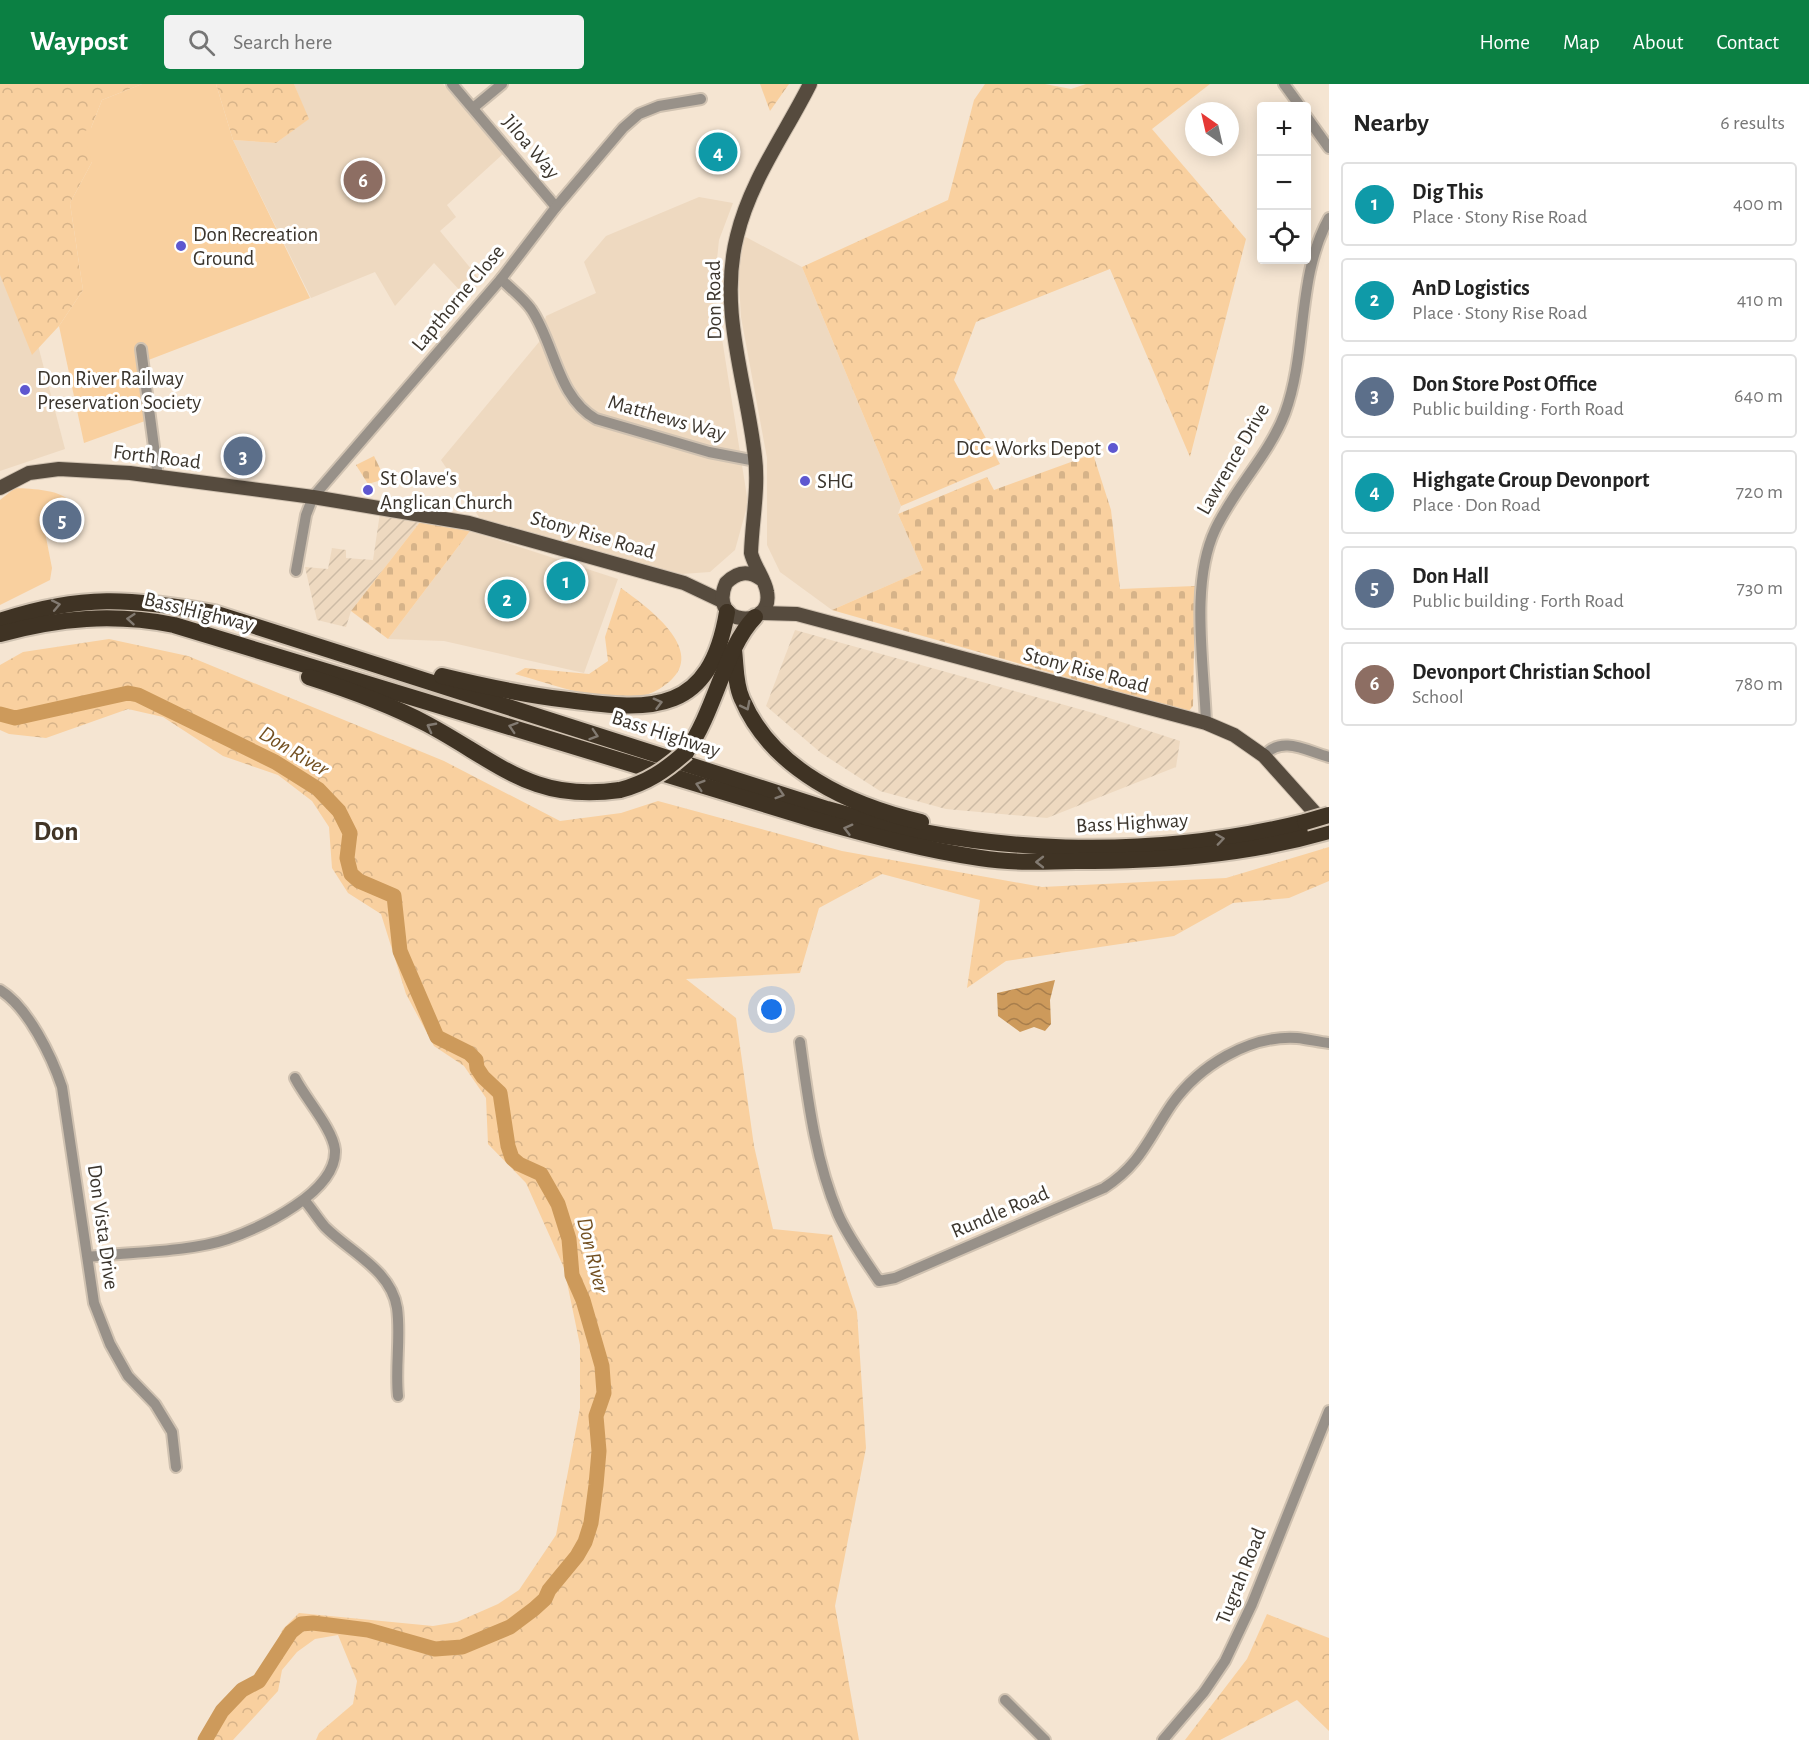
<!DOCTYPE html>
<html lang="en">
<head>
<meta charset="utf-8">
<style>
	:root { --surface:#fff; --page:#f2f2f2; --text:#222; --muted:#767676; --line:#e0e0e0; --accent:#0b8043 }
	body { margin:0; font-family:"Alegreya Sans",sans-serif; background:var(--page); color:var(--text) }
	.controls { position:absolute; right:18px; top:18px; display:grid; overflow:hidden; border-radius:6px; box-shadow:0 3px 15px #0003 }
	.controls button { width:54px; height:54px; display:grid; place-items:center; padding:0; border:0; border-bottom:2px solid var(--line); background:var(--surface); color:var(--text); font:30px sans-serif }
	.compass { position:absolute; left:1185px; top:18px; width:54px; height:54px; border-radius:50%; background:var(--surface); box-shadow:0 3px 15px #0003; rotate:326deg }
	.you { position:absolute; left:772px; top:926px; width:21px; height:21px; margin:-15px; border:4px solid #fff; border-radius:50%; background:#1a73e8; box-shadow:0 0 0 9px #1a73e833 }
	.badge { display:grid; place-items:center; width:39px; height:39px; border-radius:50%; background:var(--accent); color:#fff; font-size:20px; font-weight:700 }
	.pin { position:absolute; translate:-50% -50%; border:3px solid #fff; box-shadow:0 2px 6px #0006 }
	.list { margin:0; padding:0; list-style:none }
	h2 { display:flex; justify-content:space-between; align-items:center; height:78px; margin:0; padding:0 24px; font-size:26px }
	h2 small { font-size:20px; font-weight:400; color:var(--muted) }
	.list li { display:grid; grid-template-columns:39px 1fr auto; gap:18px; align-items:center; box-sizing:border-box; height:84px; margin:0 12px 12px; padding:0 12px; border:2px solid var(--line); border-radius:6px }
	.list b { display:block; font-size:22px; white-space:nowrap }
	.list p { margin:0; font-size:20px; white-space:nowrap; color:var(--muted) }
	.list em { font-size:20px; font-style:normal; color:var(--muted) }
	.icon { flex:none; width:33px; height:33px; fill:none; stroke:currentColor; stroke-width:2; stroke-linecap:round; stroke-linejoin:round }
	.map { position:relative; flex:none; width:1329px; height:1656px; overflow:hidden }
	header { display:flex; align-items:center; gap:36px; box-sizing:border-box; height:84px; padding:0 30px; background:var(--accent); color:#fff }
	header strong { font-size:28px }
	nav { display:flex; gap:33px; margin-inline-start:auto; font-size:21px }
	.search { width:420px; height:54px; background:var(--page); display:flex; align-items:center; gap:15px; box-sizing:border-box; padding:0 21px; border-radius:6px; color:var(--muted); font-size:22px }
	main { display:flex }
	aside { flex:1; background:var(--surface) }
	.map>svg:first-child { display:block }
</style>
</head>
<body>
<header>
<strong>Waypost</strong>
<div class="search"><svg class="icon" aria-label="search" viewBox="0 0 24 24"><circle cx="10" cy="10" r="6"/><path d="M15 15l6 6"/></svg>Search here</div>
<nav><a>Home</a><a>Map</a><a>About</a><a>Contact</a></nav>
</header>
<main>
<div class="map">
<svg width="1329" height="1656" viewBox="0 0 1329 1656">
	<defs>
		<pattern id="industrial-furrows" width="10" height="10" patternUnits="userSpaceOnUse" patternTransform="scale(1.5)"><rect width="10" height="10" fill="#eed9c0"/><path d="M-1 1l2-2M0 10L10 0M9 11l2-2" fill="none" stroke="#cdbba5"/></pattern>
		<pattern id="forest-crowns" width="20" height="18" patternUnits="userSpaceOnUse" patternTransform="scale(1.5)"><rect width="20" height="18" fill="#f9d09f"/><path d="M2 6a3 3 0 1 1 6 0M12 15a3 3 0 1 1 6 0" fill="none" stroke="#d6b389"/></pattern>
		<pattern id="cemetery-stones" width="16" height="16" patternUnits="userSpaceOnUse" patternTransform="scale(1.5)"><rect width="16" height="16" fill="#f9d09f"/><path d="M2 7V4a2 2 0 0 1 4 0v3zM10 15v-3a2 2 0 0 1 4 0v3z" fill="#d6b389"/></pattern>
		<pattern id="water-waves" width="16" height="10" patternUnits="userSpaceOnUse" patternTransform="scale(1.5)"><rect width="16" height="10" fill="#cd9a5b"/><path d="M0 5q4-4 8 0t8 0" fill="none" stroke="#a87e4c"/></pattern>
	</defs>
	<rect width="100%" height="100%" fill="#f5e5d2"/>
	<g fill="#eed9c0">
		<polygon points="294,0 443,0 503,70 447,121 456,133 440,147 481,197 467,214 434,179 395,222 375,188 311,214 233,56 276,59 308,35"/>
		<polygon points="699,113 733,119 719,156 714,204 748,419 735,466 710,488 682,490 483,439 441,376 539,258 546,232 596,209 584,178 606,152"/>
		<polygon points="744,152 802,183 901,422 898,430 923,486 832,526 780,488 767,461 767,374 741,233 738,183"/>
		<polygon points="0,176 34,246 65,365 0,387"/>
		<polygon points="470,447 618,495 584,589 444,557 388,555"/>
	</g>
	<g fill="url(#industrial-furrows)">
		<polygon points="380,429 420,438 351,527 346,543 317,536 305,483 328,485 332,464 346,466 346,474 373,476"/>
		<polygon points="795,546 1097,630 1180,657 1176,683 1047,734 946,725 880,707 821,669 766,622"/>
	</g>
	<g fill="url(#forest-crowns)">
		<polygon points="0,0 142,0 102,16 91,44 92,78 70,119 83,206 59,242 32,271 0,191"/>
		<polygon points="216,0 294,0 309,35 276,59 233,56"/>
		<polygon points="760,0 789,0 770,27"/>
		<polygon points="985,0 1045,0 1071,5 1086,0 1210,0 1152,45 1246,155 1190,373 1110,185 976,238 954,296 1000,380 901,422 802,183 948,116 974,16"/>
		<path d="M621,504c25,18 87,62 48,94 -13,11 -28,16 -46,16 -37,-1 -73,-14 -108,-24l10,-6 64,6 19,-13 -3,-24z"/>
		<polygon points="109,555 188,572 444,677 560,737 621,729 658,717 842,767 1042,803 1226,794 1329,763 1329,797 1289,814 1233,819 1174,852 1006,877 967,904 980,816 882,790 819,824 800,889 686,895 736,934 754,1062 773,1145 832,1151 857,1228 866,1364 835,1522 859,1656 316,1656 319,1649 353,1620 357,1597 338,1551 315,1555 297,1568 282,1586 278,1607 233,1656 212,1656 219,1639 252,1605 283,1545 299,1529 433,1542 457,1538 498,1520 519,1506 556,1451 580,1324 580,1261 564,1184 526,1099 488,1060 486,1014 464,982 434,962 406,910 381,830 348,809 332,784 329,743 312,717 278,691 223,672 163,633 128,625 46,654 9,650 0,646 0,581 23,568"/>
		<polygon points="1267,1530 1329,1554 1329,1647 1297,1616 1220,1656 1185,1656 1247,1575"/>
	</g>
	<g fill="url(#cemetery-stones)">
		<polygon points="1093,370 1111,426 1120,505 1195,502 1193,622 1188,628 832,526 923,486 898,430 987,393 994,406"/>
		<polygon points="374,372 385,395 368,400 356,381"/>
		<polygon points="420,438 470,447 388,555 351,527"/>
	</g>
	<g fill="#f9d09f">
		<polygon points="142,0 216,0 233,56 310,214 138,280 145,337 84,359 59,242 83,206 70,119 92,78 83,48 91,44 102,16"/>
		<path d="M15,404c17,1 49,1 58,17l-31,12 10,51 -2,12 -50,25v-105z"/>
	</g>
	<polygon fill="url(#water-waves)" points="1055,896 1050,916 1051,940 1045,947 1034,943 1020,948 998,932 997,909"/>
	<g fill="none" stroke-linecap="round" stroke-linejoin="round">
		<polyline stroke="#cd9a5b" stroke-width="15" points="0,630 15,634 128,609 138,611 275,678 318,705 339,727 350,749 347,774 351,790 359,797 394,812 400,867 437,953 469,969 476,976 477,984 483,993 500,1009 508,1062 512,1074 519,1080 541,1090 558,1120 569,1155 572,1191 583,1216 602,1282 604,1309 596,1332 599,1367 596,1401 591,1439 585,1458 577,1472 549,1506 545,1515 534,1525 510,1543 462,1563 435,1565 368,1546 313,1539 301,1540 291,1548 259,1597 242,1606 222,1627 205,1656"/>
		<defs>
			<g id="minor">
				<polyline points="452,0 556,123"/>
				<polyline points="1284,0 1300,22"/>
				<polyline points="473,24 502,0"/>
				<polyline points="1306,32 1329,64"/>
				<path d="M501,195c9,9 22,19 30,30 24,35 26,88 65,110l113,33 47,9"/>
				<polyline points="141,265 158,393"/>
				<polyline points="296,487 306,431 313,413 501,195 556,123 623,44 639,30 659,22 701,15"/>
				<path d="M1206,639c-2,-59 -16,-139 9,-193 19,-41 54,-75 70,-117 23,-63 11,-135 44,-195"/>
				<path d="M1264,672c17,-21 43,-5 65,1"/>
				<path d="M0,906c28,17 52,67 62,97l32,216 16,41 18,32 27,28 17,28 4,35"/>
				<path d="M800,958c8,58 15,117 38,172 10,23 27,46 41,67l16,-3 209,-90c37,-24 44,-49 68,-84 27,-38 77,-69 125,-66 11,1 22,4 32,5"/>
				<path d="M305,1117c7,8 13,18 20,26 25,25 66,43 72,81 4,28 -2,59 1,88"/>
				<path d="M88,1173c41,-5 102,-5 140,-18 34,-12 109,-47 107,-89 -2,-21 -30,-52 -40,-72"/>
				<polyline points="1005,1616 1045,1656"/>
				<polyline points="1163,1656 1204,1608 1225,1577 1252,1520 1329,1327"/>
			</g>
			<g id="major">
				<polyline points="0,404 29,389 59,385 130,389 313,413 469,439 684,499 722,517"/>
				<path d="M761,495c-13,-9 -24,-7 -35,4 -19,44 48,47 41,9 -2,-13 -13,-26 -16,-39 1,-32 8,-65 4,-96 -8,-74 -37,-146 -18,-221 13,-55 48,-102 73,-152"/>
				<polyline points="760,529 797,530 1206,639 1234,651 1264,672 1325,740"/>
			</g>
			<g id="highway">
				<path d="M0,537c81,-27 132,-23 214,-8l613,196c157,46 319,52 478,13"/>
				<path d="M0,550c59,-16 113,-21 174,-9l642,195c54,15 109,30 164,38 32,5 64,4 96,3 85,0 171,-6 253,-30"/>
				<path d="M734,566c2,16 1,34 8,49 30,71 109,107 179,123"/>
				<path d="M442,592c41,10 83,19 126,24 86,12 142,13 159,-88"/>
				<path d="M309,593c41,13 80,27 118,47 71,38 106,79 193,66"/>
				<path d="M686,668c30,-42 38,-103 69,-135"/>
			</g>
		</defs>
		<use href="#minor" stroke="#d0c2b1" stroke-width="14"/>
		<use href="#major" stroke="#d0c2b1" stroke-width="16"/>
		<use href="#highway" stroke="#d0c2b1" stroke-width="20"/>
		<use href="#minor" stroke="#989189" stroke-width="10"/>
		<use href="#major" stroke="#564b3e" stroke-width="14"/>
		<use href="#highway" stroke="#3f3324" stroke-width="16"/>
		<defs>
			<g id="highway-bridge">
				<path d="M620,706c27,-7 46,-20 66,-38"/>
				<polyline points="1305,738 1329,731"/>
			</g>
		</defs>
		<use href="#highway-bridge" stroke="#d0c2b1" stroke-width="20" stroke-linecap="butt"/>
		<use href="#highway-bridge" stroke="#3f3324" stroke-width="16"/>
	</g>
	<defs><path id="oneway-chevron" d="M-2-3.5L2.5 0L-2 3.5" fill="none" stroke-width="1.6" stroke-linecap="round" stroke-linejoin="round" transform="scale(1.5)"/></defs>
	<g stroke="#827a71">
		<use href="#oneway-chevron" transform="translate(56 521) rotate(-11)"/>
		<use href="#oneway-chevron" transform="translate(131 535) rotate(-175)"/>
		<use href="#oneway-chevron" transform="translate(658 619) rotate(-15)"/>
		<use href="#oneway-chevron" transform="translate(746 622) rotate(63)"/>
		<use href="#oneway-chevron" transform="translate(431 643) rotate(-152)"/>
		<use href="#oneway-chevron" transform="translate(513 643) rotate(-162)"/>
		<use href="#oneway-chevron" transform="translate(594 651) rotate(18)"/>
		<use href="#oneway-chevron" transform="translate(700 701) rotate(-163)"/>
		<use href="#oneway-chevron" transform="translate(780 710) rotate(17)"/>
		<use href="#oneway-chevron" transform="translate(848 745) rotate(-165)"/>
		<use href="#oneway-chevron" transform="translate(1220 755) rotate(-8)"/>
		<use href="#oneway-chevron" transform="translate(1040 778) rotate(-180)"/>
	</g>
	<g fill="#5e57d0" stroke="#fff" stroke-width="2">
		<circle cx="181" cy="162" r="6"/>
		<circle cx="25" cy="306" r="6"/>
		<circle cx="1113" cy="364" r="6"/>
		<circle cx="805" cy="397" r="6"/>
		<circle cx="368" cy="406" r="6"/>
	</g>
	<g text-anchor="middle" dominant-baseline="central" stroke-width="6" stroke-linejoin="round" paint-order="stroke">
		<g font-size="21" fill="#3b352d" stroke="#fff">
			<text transform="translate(531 63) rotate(50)">Jiloa Way</text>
			<text transform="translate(458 214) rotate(-50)">Lapthorne Close</text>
			<text transform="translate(714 216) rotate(-91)">Don Road</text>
			<text transform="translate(667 334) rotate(16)">Matthews Way</text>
			<text transform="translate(157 373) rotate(7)">Forth Road</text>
			<text transform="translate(1233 375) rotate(-60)">Lawrence Drive</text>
			<text transform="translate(593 451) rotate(16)">Stony Rise Road</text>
			<text transform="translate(199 528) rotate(14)">Bass Highway</text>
			<text transform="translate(1086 586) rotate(15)">Stony Rise Road</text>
			<text transform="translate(666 650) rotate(18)">Bass Highway</text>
			<text transform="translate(1132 739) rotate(-3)">Bass Highway</text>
			<text transform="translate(1000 1128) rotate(-23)">Rundle Road</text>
			<text transform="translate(103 1143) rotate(82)">Don Vista Drive</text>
			<text transform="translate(1241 1492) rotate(-68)">Tugrah Road</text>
		</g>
		<g font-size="21" fill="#3b352d" stroke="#fff" text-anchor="start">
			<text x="193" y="150">Don Recreation<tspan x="193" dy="24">Ground</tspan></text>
			<text x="37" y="294">Don River Railway<tspan x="37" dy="24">Preservation Society</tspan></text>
			<text x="1101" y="364" text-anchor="end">DCC Works Depot</text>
			<text x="380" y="394">St Olave's<tspan x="380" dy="24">Anglican Church</tspan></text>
			<text x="817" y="397">SHG</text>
		</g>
		<g font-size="22" font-style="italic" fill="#735021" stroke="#fff">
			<text transform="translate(294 667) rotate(31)">Don River</text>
			<text transform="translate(593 1171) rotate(76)">Don River</text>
		</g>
		<g font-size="27" font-weight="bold" fill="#423526" stroke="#fff">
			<text x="56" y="747">Don</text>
		</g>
	</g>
</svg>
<div class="controls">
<button>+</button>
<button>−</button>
<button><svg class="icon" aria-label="locate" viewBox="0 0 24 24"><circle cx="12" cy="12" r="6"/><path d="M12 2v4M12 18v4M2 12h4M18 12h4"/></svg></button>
</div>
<svg class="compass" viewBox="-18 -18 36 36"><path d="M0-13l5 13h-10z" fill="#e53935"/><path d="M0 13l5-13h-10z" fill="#767676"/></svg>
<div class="you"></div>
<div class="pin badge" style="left:566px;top:497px;background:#0f9aa8">1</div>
<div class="pin badge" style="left:507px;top:515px;background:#0f9aa8">2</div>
<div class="pin badge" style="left:243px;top:372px;background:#5c6f8a">3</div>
<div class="pin badge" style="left:718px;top:68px;background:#0f9aa8">4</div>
<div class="pin badge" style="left:62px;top:436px;background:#5c6f8a">5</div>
<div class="pin badge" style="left:363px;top:96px;background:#8d6e63">6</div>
</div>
<aside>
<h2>Nearby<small>6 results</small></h2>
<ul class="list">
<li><span class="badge" style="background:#0f9aa8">1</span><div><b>Dig This</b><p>Place · Stony Rise Road</p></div><em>400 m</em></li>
<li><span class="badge" style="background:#0f9aa8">2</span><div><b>AnD Logistics</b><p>Place · Stony Rise Road</p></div><em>410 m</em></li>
<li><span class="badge" style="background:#5c6f8a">3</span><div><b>Don Store Post Office</b><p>Public building · Forth Road</p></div><em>640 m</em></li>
<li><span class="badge" style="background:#0f9aa8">4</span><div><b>Highgate Group Devonport</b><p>Place · Don Road</p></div><em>720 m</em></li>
<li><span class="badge" style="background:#5c6f8a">5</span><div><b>Don Hall</b><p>Public building · Forth Road</p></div><em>730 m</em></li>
<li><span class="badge" style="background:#8d6e63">6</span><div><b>Devonport Christian School</b><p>School</p></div><em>780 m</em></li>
</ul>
</aside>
</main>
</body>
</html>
